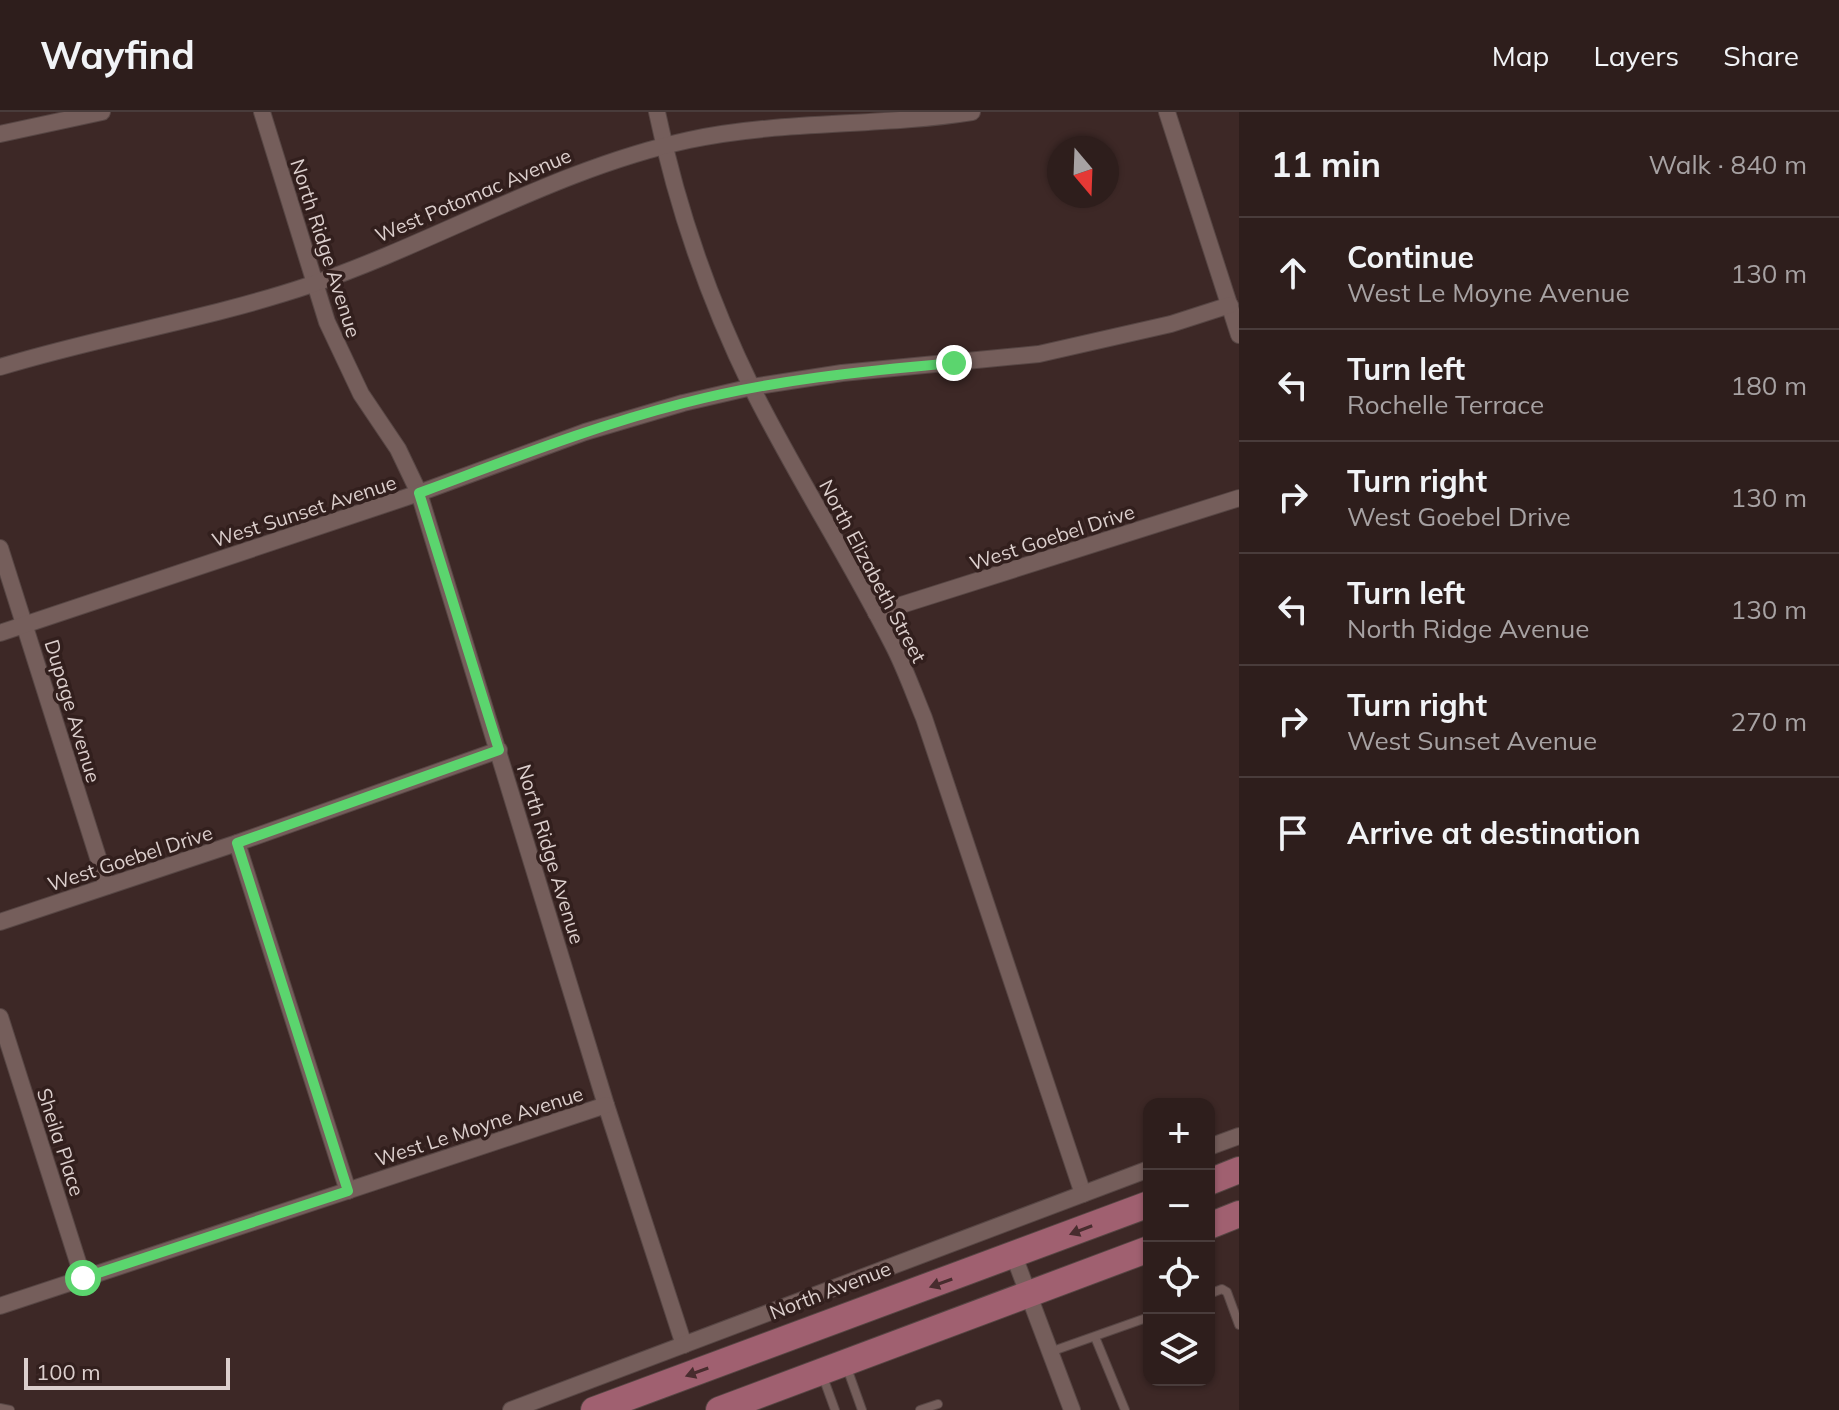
<!DOCTYPE html>
<html lang="en">
<head>
<meta charset="utf-8">
<style>
	:root { --surface:#2e1e1c; --page:#362725; --text:#f1f3f6; --muted:#a7a2a3; --line:#493c3b }
	body { margin:0; font-family:Mulish,sans-serif; background:var(--page); color:var(--text) }
	.controls { position:absolute; right:24px; bottom:24px; display:grid; overflow:hidden; border-radius:16px; box-shadow:0 2px 6px #0004 }
	.controls button { width:72px; height:72px; display:grid; place-items:center; padding:0; border:0; border-bottom:2px solid var(--line); background:var(--surface); color:var(--text); font:40px sans-serif }
	.compass { position:absolute; left:1047px; top:24px; width:72px; height:72px; border-radius:50%; background:var(--surface); box-shadow:0 2px 6px #0004; rotate:161deg }
	.scale { position:absolute; left:24px; bottom:20px; width:206px; box-sizing:border-box; padding-left:8px; border:4px solid #dccfcd; border-top:0; font-size:22px; line-height:28px; white-space:nowrap; color:#dccfcd; -webkit-text-stroke:6px #321f1d; paint-order:stroke }
	.stop { position:absolute; width:24px; height:24px; margin:-18px; border:6px solid #5bd56e; border-radius:50%; background:#fff }
	.stop.end { background:#5bd56e; border-color:#fff; box-shadow:0 2px 8px #0008 }
	.list { margin:0; padding:0; list-style:none }
	h2 { display:flex; justify-content:space-between; align-items:center; height:104px; margin:0; padding:0 32px; font-size:34px }
	h2 small { font-size:26px; font-weight:400; color:var(--muted) }
	.list li { display:grid; grid-template-columns:52px 1fr auto; gap:24px; align-items:center; box-sizing:border-box; height:112px; padding:0 32px; border-top:2px solid var(--line) }
	.list b { display:block; font-size:30px; white-space:nowrap }
	.list p { margin:0; font-size:26px; white-space:nowrap; color:var(--muted) }
	.list em { font-size:26px; font-style:normal; color:var(--muted) }
	.icon { flex:none; width:44px; height:44px; fill:none; stroke:currentColor; stroke-width:2; stroke-linecap:round; stroke-linejoin:round }
	.map { position:relative; flex:none; width:1239px; height:1298px; overflow:hidden }
	header { display:flex; align-items:center; gap:48px; box-sizing:border-box; height:112px; padding:0 40px; background:var(--surface); border-bottom:2px solid var(--line) }
	header strong { font-size:38px }
	nav { display:flex; gap:44px; margin-inline-start:auto; font-size:28px }
	main { display:flex }
	aside { flex:1; background:var(--surface) }
	.map>svg:first-child { display:block }
</style>
</head>
<body>
<header>
<strong>Wayfind</strong>
<nav><a>Map</a><a>Layers</a><a>Share</a></nav>
</header>
<main>
<div class="map">
<svg width="1239" height="1298" viewBox="0 0 1239 1298">
	<rect width="100%" height="100%" fill="#3d2826"/>
	<g fill="none" stroke-linecap="round" stroke-linejoin="round">
		<defs>
			<g id="service">
				<polyline points="1209,1182 1222,1177 1227,1180 1239,1213"/>
				<polyline points="1095,1225 1125,1298"/>
				<polyline points="1050,1240 1149,1205"/>
				<polyline points="847,1256 862,1298"/>
				<polyline points="823,1265 835,1298"/>
				<polyline points="0,1296 10,1298"/>
				<polyline points="920,1298 938,1292"/>
			</g>
			<g id="minor">
				<polyline points="262,0 327,210 361,282 398,337 419,381 606,993 684,1233"/>
				<path d="M657,0c20,96 52,188 95,276 44,88 97,170 141,257 12,23 21,49 31,73l159,476"/>
				<polyline points="1167,0 1239,223"/>
				<polyline points="0,22 102,0"/>
				<path d="M0,255c102,-31 209,-48 310,-82 129,-44 246,-116 379,-145 94,-20 189,-13 283,-28"/>
				<polyline points="0,436 107,774"/>
				<polyline points="876,501 1239,386"/>
				<polyline points="0,521 419,381 585,320 683,291 752,275 842,261 1039,242 1171,212 1230,193"/>
				<polyline points="237,731 348,1079"/>
				<polyline points="0,810 237,731 499,638"/>
				<polyline points="0,905 83,1166"/>
				<polyline points="1209,1035 1239,1024"/>
				<polyline points="1014,1144 1072,1298"/>
				<polyline points="0,1194 606,993"/>
				<polyline points="511,1298 1149,1057"/>
			</g>
			<g id="primary">
				<polyline points="1209,1070 1239,1058"/>
				<polyline points="1209,1114 1239,1102"/>
				<polyline points="594,1298 1149,1092"/>
				<polyline points="719,1298 1149,1137"/>
			</g>
		</defs>
		<use href="#service" stroke="#574644" stroke-width="10"/>
		<use href="#minor" stroke="#574644" stroke-width="18"/>
		<use href="#primary" stroke="#574644" stroke-width="28"/>
		<use href="#service" stroke="#755e5b" stroke-width="8"/>
		<use href="#minor" stroke="#755e5b" stroke-width="16"/>
		<use href="#primary" stroke="#a06070" stroke-width="26"/>
	</g>
	<defs><path id="oneway-solid" d="M-6-.8H1V-3.2L6.5 0L1 3.2V.8H-6Z" transform="scale(2)"/></defs>
	<g fill="#482c2e">
		<use href="#oneway-solid" transform="translate(1081 1118) rotate(159)"/>
		<use href="#oneway-solid" transform="translate(941 1171) rotate(160)"/>
		<use href="#oneway-solid" transform="translate(697 1260) rotate(160)"/>
	</g>
	<g fill="none" stroke-linecap="round" stroke-linejoin="round">
		<path stroke="#5bd56e" stroke-width="10" d="M83,1166l265,-87 -111,-348 262,-93 -80,-257c87,-32 174,-67 265,-90 88,-23 179,-32 270,-40"/>
	</g>
	<g text-anchor="middle" dominant-baseline="central" stroke-width="7" stroke-linejoin="round" paint-order="stroke">
		<g font-size="20" fill="#dccfcd" stroke="#321f1d">
			<text transform="translate(473 83) rotate(-23)">West Potomac Avenue</text>
			<text transform="translate(326 136) rotate(72)">North Ridge Avenue</text>
			<text transform="translate(304 399) rotate(-18)">West Sunset Avenue</text>
			<text transform="translate(1052 425) rotate(-18)">West Goebel Drive</text>
			<text transform="translate(873 459) rotate(62)">North Elizabeth Street</text>
			<text transform="translate(73 599) rotate(73)">Dupage Avenue</text>
			<text transform="translate(551 742) rotate(73)">North Ridge Avenue</text>
			<text transform="translate(130 746) rotate(-18)">West Goebel Drive</text>
			<text transform="translate(479 1014) rotate(-18)">West Le Moyne Avenue</text>
			<text transform="translate(61 1030) rotate(72)">Sheila Place</text>
			<text transform="translate(830 1178) rotate(-21)">North Avenue</text>
		</g>
	</g>
</svg>
<div class="controls">
<button>+</button>
<button>−</button>
<button><svg class="icon" aria-label="locate" viewBox="0 0 24 24"><circle cx="12" cy="12" r="6"/><path d="M12 2v4M12 18v4M2 12h4M18 12h4"/></svg></button>
<button><svg class="icon" aria-label="layers" viewBox="0 0 24 24"><path d="M12 4l9 5-9 5-9-5zM3 14l9 5 9-5"/></svg></button>
</div>
<svg class="compass" viewBox="-18 -18 36 36"><path d="M0-13l5 13h-10z" fill="#e53935"/><path d="M0 13l5-13h-10z" fill="#a7a2a3"/></svg>
<div class="scale">100 m</div>
<div class="stop" style="left:83px;top:1166px"></div>
<div class="stop end" style="left:954px;top:251px"></div>
</div>
<aside>
<h2>11 min<small>Walk · 840 m</small></h2>
<ul class="list">
<li><svg class="icon" aria-label="ahead" viewBox="0 0 24 24"><path d="M12 20V5M6 11l6-6 6 6"/></svg><div><b>Continue</b><p>West Le Moyne Avenue</p></div><em>130 m</em></li>
<li><svg class="icon" aria-label="left" viewBox="0 0 24 24"><path d="M17 20v-9H6M10 6l-5 5 5 5"/></svg><div><b>Turn left</b><p>Rochelle Terrace</p></div><em>180 m</em></li>
<li><svg class="icon" aria-label="right" viewBox="0 0 24 24"><path d="M7 20v-9h11M14 6l5 5-5 5"/></svg><div><b>Turn right</b><p>West Goebel Drive</p></div><em>130 m</em></li>
<li><svg class="icon" aria-label="left" viewBox="0 0 24 24"><path d="M17 20v-9H6M10 6l-5 5 5 5"/></svg><div><b>Turn left</b><p>North Ridge Avenue</p></div><em>130 m</em></li>
<li><svg class="icon" aria-label="right" viewBox="0 0 24 24"><path d="M7 20v-9h11M14 6l5 5-5 5"/></svg><div><b>Turn right</b><p>West Sunset Avenue</p></div><em>270 m</em></li>
<li><svg class="icon" aria-label="arrive" viewBox="0 0 24 24"><path d="M6 21V4h12l-3 4 3 4H6"/></svg><div><b>Arrive at destination</b></div></li>
</ul>
</aside>
</main>
</body>
</html>
